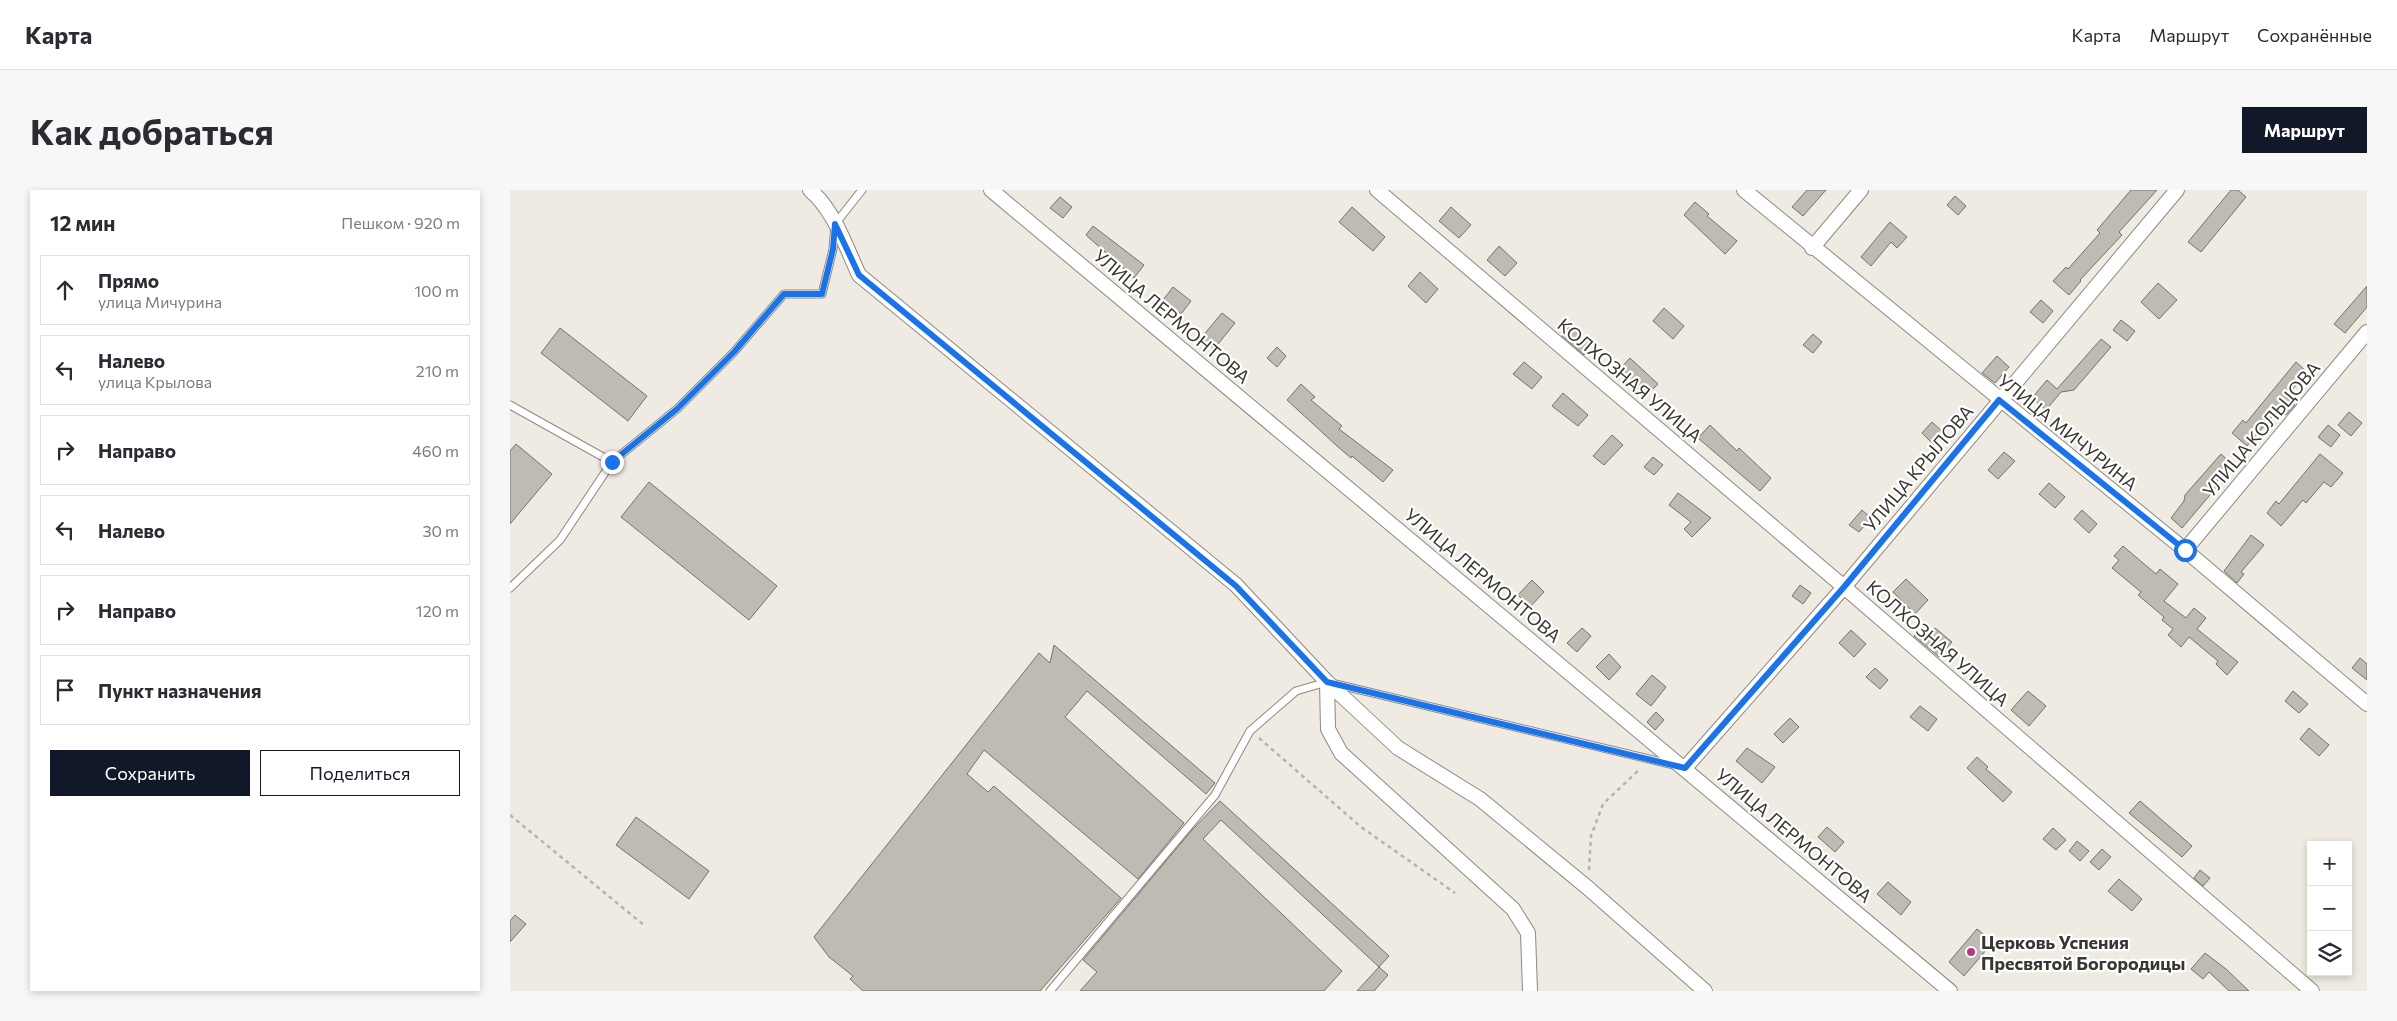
<!DOCTYPE html>
<html lang="ru">
<head>
<meta charset="utf-8">
<style>
	:root { --surface:#fff; --page:#f7f7f7; --text:#2b2b33; --muted:#7c7c81; --line:#e1e1e2; --accent:#111827 }
	body { margin:0; font-family:Commissioner,sans-serif; background:var(--page); color:var(--text) }
	.controls { position:absolute; right:15px; bottom:15px; display:grid; overflow:hidden; border-radius:0px; box-shadow:0 2px 8px #0003 }
	.controls button { width:45px; height:45px; display:grid; place-items:center; padding:0; border:0; border-bottom:1px solid var(--line); background:var(--surface); color:var(--text); font:25px sans-serif }
	.stop { position:absolute; width:15px; height:15px; margin:-11px; border:4px solid #1a73e8; border-radius:50%; background:#fff }
	.stop.end { background:#1a73e8; border-color:#fff; box-shadow:0 1px 5px #0008 }
	.list { margin:0; padding:0; list-style:none }
	h2 { display:flex; justify-content:space-between; align-items:center; height:65px; margin:0; padding:0 20px; font-size:21px }
	h2 small { font-size:16px; font-weight:400; color:var(--muted) }
	.list li { display:grid; grid-template-columns:32px 1fr auto; gap:15px; align-items:center; box-sizing:border-box; height:70px; margin:0 10px 10px; padding:0 10px; border:1px solid var(--line); border-radius:0px }
	.list b { display:block; font-size:19px; white-space:nowrap }
	.list p { margin:0; font-size:16px; white-space:nowrap; color:var(--muted) }
	.list em { font-size:16px; font-style:normal; color:var(--muted) }
	.actions { display:flex; gap:10px; padding:15px 20px }
	.actions a { flex:1; padding:11px 0; border:1px solid var(--accent); border-radius:0px; text-align:center; font-size:18px; color:var(--accent) }
	.actions .main { background:var(--accent); color:#fff }
	.icon { flex:none; width:28px; height:28px; fill:none; stroke:currentColor; stroke-width:2; stroke-linecap:round; stroke-linejoin:round }
	.map { position:relative; flex:none; width:1857px; height:801px; overflow:hidden; border-radius:0px }
	header { display:flex; align-items:center; gap:30px; box-sizing:border-box; height:70px; padding:0 25px; background:var(--surface); border-bottom:1px solid var(--line) }
	header strong { font-size:24px }
	nav { display:flex; gap:28px; margin-inline-start:auto; font-size:18px }
	.intro { display:flex; align-items:center; justify-content:space-between; box-sizing:border-box; height:120px; padding:0 30px }
	h1 { margin:0; font-size:35px }
	.button { padding:12px 22px; border-radius:0px; background:var(--accent); color:#fff; font-size:18px; font-weight:700 }
	main { display:flex; gap:30px; padding:0 30px }
	aside { flex:1; background:var(--surface); border-radius:0px; box-shadow:0 2px 8px #0003 }
	.map>svg:first-child { display:block }
</style>
</head>
<body>
<header>
<strong>Карта</strong>
<nav><a>Карта</a><a>Маршрут</a><a>Сохранённые</a></nav>
</header>
<div class="intro"><h1>Как добраться</h1><a class="button">Маршрут</a></div>
<main>
<aside>
<h2>12 мин<small>Пешком · 920 m</small></h2>
<ul class="list">
<li><svg class="icon" aria-label="ahead" viewBox="0 0 24 24"><path d="M12 20V5M6 11l6-6 6 6"/></svg><div><b>Прямо</b><p>улица Мичурина</p></div><em>100 m</em></li>
<li><svg class="icon" aria-label="left" viewBox="0 0 24 24"><path d="M17 20v-9H6M10 6l-5 5 5 5"/></svg><div><b>Налево</b><p>улица Крылова</p></div><em>210 m</em></li>
<li><svg class="icon" aria-label="right" viewBox="0 0 24 24"><path d="M7 20v-9h11M14 6l5 5-5 5"/></svg><div><b>Направо</b></div><em>460 m</em></li>
<li><svg class="icon" aria-label="left" viewBox="0 0 24 24"><path d="M17 20v-9H6M10 6l-5 5 5 5"/></svg><div><b>Налево</b></div><em>30 m</em></li>
<li><svg class="icon" aria-label="right" viewBox="0 0 24 24"><path d="M7 20v-9h11M14 6l5 5-5 5"/></svg><div><b>Направо</b></div><em>120 m</em></li>
<li><svg class="icon" aria-label="arrive" viewBox="0 0 24 24"><path d="M6 21V4h12l-3 4 3 4H6"/></svg><div><b>Пункт назначения</b></div></li>
</ul>
<div class="actions"><a class="main">Сохранить</a><a>Поделиться</a></div>
</aside>
<div class="map">
<svg width="1857" height="801" viewBox="0 0 1857 801">
	<rect width="100%" height="100%" fill="#efebe2"/>
	<g fill="#bfbbb3" stroke="#75726a">
		<polygon points="1297,0 1316,0 1293,26 1282,17"/>
		<polygon points="1621,0 1647,0 1609,42 1612,45 1570,90 1571,91 1559,105 1543,91 1556,77 1558,79 1590,43 1587,40"/>
		<polygon points="1721,0 1728,0 1736,7 1691,62 1678,52"/>
		<polygon points="1445,6 1456,16 1448,25 1437,15"/>
		<polygon points="550,7 562,17 553,28 540,18"/>
		<polygon points="1185,12 1199,24 1197,26 1227,51 1215,64 1174,25"/>
		<polygon points="842,17 875,47 863,61 829,32"/>
		<polygon points="941,17 961,35 949,48 929,31"/>
		<polygon points="1380,32 1397,47 1387,58 1381,52 1361,76 1351,67"/>
		<polygon points="583,36 634,75 624,88 576,45"/>
		<polygon points="989,56 1007,73 995,86 977,70"/>
		<polygon points="910,82 928,99 916,113 898,96"/>
		<polygon points="1648,93 1667,110 1649,129 1631,112"/>
		<polygon points="1857,96 1857,117 1835,143 1824,134"/>
		<polygon points="663,97 681,111 671,124 653,110"/>
		<polygon points="1531,110 1543,121 1533,133 1520,122"/>
		<polygon points="1154,118 1174,136 1163,149 1143,131"/>
		<polygon points="712,123 725,133 704,159 691,148"/>
		<polygon points="1611,130 1625,141 1617,151 1603,140"/>
		<polygon points="1060,136 1082,155 1074,165 1052,146"/>
		<polygon points="50,138 137,206 118,231 31,163"/>
		<polygon points="1303,144 1312,152 1303,163 1293,155"/>
		<polygon points="1591,149 1601,157 1564,200 1551,202 1536,220 1522,208 1537,190 1547,199"/>
		<polygon points="767,157 776,166 767,177 757,168"/>
		<polygon points="1487,166 1499,177 1485,193 1472,183"/>
		<polygon points="1120,168 1148,194 1136,206 1108,181"/>
		<polygon points="1014,172 1032,187 1022,199 1003,184"/>
		<polygon points="1786,172 1797,182 1776,207 1785,215 1776,225 1769,219 1737,256 1722,243 1733,230 1736,233"/>
		<polygon points="791,194 805,207 801,210 832,236 829,239 883,280 873,292 842,266 841,268 827,256 777,210"/>
		<polygon points="1053,203 1078,225 1068,236 1042,216"/>
		<polygon points="1839,222 1852,233 1841,246 1828,235"/>
		<polygon points="1422,232 1434,243 1424,255 1412,243"/>
		<polygon points="1200,235 1227,261 1229,258 1261,288 1250,301 1188,248"/>
		<polygon points="1818,235 1830,245 1821,257 1808,247"/>
		<polygon points="1102,245 1113,255 1094,275 1083,266"/>
		<polygon points="6,254 42,284 0,334 0,261"/>
		<polygon points="1494,262 1505,271 1488,289 1478,280"/>
		<polygon points="1711,264 1722,274 1703,296 1706,298 1672,338 1661,328 1674,311 1675,305"/>
		<polygon points="1810,264 1833,283 1821,297 1814,292 1796,313 1793,310 1771,336 1757,323 1766,311 1769,314"/>
		<polygon points="1143,267 1153,275 1144,285 1134,277"/>
		<polygon points="139,292 267,396 239,430 111,327"/>
		<polygon points="1539,293 1555,307 1545,318 1529,304"/>
		<polygon points="1168,303 1201,328 1182,347 1174,339 1181,332 1159,315"/>
		<polygon points="1352,320 1361,328 1349,342 1339,335"/>
		<polygon points="1572,320 1587,334 1579,343 1564,329"/>
		<polygon points="1741,345 1754,355 1731,382 1734,384 1727,393 1714,381"/>
		<polygon points="1613,356 1646,384 1650,379 1668,394 1654,411 1676,428 1684,418 1696,428 1687,439 1728,472 1717,485 1706,474 1708,471 1679,447 1671,457 1658,445 1663,439 1652,430 1654,427 1628,405 1631,402 1602,378 1609,370 1604,366"/>
		<polygon points="1396,389 1418,410 1405,424 1383,402"/>
		<polygon points="1022,390 1034,402 1020,417 1008,405"/>
		<polygon points="1290,395 1301,403 1293,414 1282,406"/>
		<polygon points="1072,438 1081,446 1067,462 1057,453"/>
		<polygon points="1425,438 1442,452 1429,467 1404,446 1410,439 1418,446"/>
		<polygon points="1341,440 1356,454 1344,467 1329,453"/>
		<polygon points="544,455 705,593 696,604 577,501 555,527 674,633 628,689 474,560 457,584 478,602 484,596 611,708 530,801 353,801 340,789 343,786 319,767 304,747 529,463 540,473"/>
		<polygon points="1099,464 1111,477 1099,490 1086,477"/>
		<polygon points="1850,468 1857,474 1857,490 1842,478"/>
		<polygon points="1365,478 1378,490 1370,499 1356,487"/>
		<polygon points="1142,485 1156,497 1141,516 1126,504"/>
		<polygon points="1518,501 1536,516 1519,536 1501,520"/>
		<polygon points="1783,501 1798,514 1789,523 1775,511"/>
		<polygon points="1410,516 1427,529 1418,541 1400,527"/>
		<polygon points="1146,522 1154,530 1145,540 1137,532"/>
		<polygon points="1280,528 1289,537 1273,553 1264,544"/>
		<polygon points="1799,538 1819,555 1809,566 1790,549"/>
		<polygon points="1237,558 1265,577 1252,593 1226,571"/>
		<polygon points="1467,567 1478,577 1476,579 1502,602 1493,612 1457,578"/>
		<polygon points="710,611 879,766 869,777 711,630 693,649 832,781 814,801 570,801 587,782 573,770 682,640"/>
		<polygon points="1630,611 1682,656 1672,667 1619,623"/>
		<polygon points="126,627 199,681 179,709 106,655"/>
		<polygon points="1317,637 1334,652 1325,662 1308,647"/>
		<polygon points="1543,638 1556,650 1546,660 1533,649"/>
		<polygon points="1567,651 1579,661 1570,671 1559,661"/>
		<polygon points="1592,659 1601,667 1589,680 1580,672"/>
		<polygon points="1690,680 1700,688 1693,696 1684,688"/>
		<polygon points="1609,689 1632,709 1622,721 1598,701"/>
		<polygon points="1378,692 1401,712 1391,725 1367,704"/>
		<polygon points="5,725 16,734 0,752 0,731"/>
		<polygon points="1467,739 1483,752 1454,786 1439,772"/>
		<polygon points="1695,763 1716,779 1739,801 1719,801 1699,782 1693,789 1681,779"/>
		<polygon points="869,777 878,785 864,801 847,801"/>
	</g>
	<g fill="none" stroke-linecap="round" stroke-linejoin="round">
		<defs>
			<g id="lane">
				<polyline points="0,215 102,272"/>
				<polyline points="0,398 50,350 102,272 167,219 224,162 274,104 312,104 323,59 325,34 352,0"/>
				<polyline points="540,801 705,605 740,541 786,501 817,492 1164,575"/>
			</g>
			<g id="street">
				<path d="M300,0c24,20 36,57 49,85l377,310 91,97 71,66 82,51 108,89 117,103"/>
				<polyline points="481,0 1440,801"/>
				<polyline points="867,0 1334,397 1802,801"/>
				<polyline points="1234,0 1675,360 1857,514"/>
				<polyline points="1302,58 1351,0"/>
				<polyline points="1675,360 1857,142"/>
				<polyline points="817,492 818,539 831,563 1003,719 1018,743 1020,801"/>
				<polyline points="1175,578 1334,397 1667,0"/>
			</g>
		</defs>
		<use href="#lane" stroke="#8d8981" stroke-width="9"/>
		<use href="#street" stroke="#8d8981" stroke-width="16"/>
		<g stroke="#b6b3ab" stroke-width="2.5" stroke-dasharray="4 4" stroke-linecap="butt">
			<polyline points="749,548 851,637 945,703"/>
			<polyline points="0,625 135,736"/>
			<polyline points="1079,680 1081,646 1093,614 1130,579"/>
		</g>
		<use href="#lane" stroke="#fff" stroke-width="7"/>
		<use href="#street" stroke="#fff" stroke-width="14"/>
	</g>
	<g fill="none" stroke-linecap="round" stroke-linejoin="round">
		<polyline stroke="#1a73e8" stroke-width="6" points="102,272 167,219 224,162 274,104 312,104 323,59 325,34 349,85 726,396 817,492 1175,578 1334,397 1489,210 1675,360"/>
	</g>
	<circle fill="#b63682" stroke="#fff" stroke-width="2" cx="1461" cy="762" r="5"/>
	<g text-anchor="middle" dominant-baseline="central" stroke-width="4.5" stroke-linejoin="round" paint-order="stroke">
		<g font-size="18" fill="#383733" stroke="#fff">
			<text transform="translate(662 126) rotate(40)">УЛИЦА ЛЕРМОНТОВА</text>
			<text transform="translate(1120 190) rotate(40)">КОЛХОЗНАЯ УЛИЦА</text>
			<text transform="translate(1751 239) rotate(-50)">УЛИЦА КОЛЬЦОВА</text>
			<text transform="translate(1558 242) rotate(39)">УЛИЦА МИЧУРИНА</text>
			<text transform="translate(1408 278) rotate(-50)">УЛИЦА КРЫЛОВА</text>
			<text transform="translate(973 385) rotate(40)">УЛИЦА ЛЕРМОНТОВА</text>
			<text transform="translate(1428 453) rotate(41)">КОЛХОЗНАЯ УЛИЦА</text>
			<text transform="translate(1284 645) rotate(40)">УЛИЦА ЛЕРМОНТОВА</text>
		</g>
		<g font-size="18" font-weight="bold" fill="#383733" stroke="#fff" text-anchor="start">
			<text x="1471" y="752">Церковь Успения<tspan x="1471" dy="21">Пресвятой Богородицы</tspan></text>
		</g>
	</g>
</svg>
<div class="controls">
<button>+</button>
<button>−</button>
<button><svg class="icon" aria-label="layers" viewBox="0 0 24 24"><path d="M12 4l9 5-9 5-9-5zM3 14l9 5 9-5"/></svg></button>
</div>
<div class="stop" style="left:1675px;top:360px"></div>
<div class="stop end" style="left:102px;top:272px"></div>
</div>
</main>
</body>
</html>
